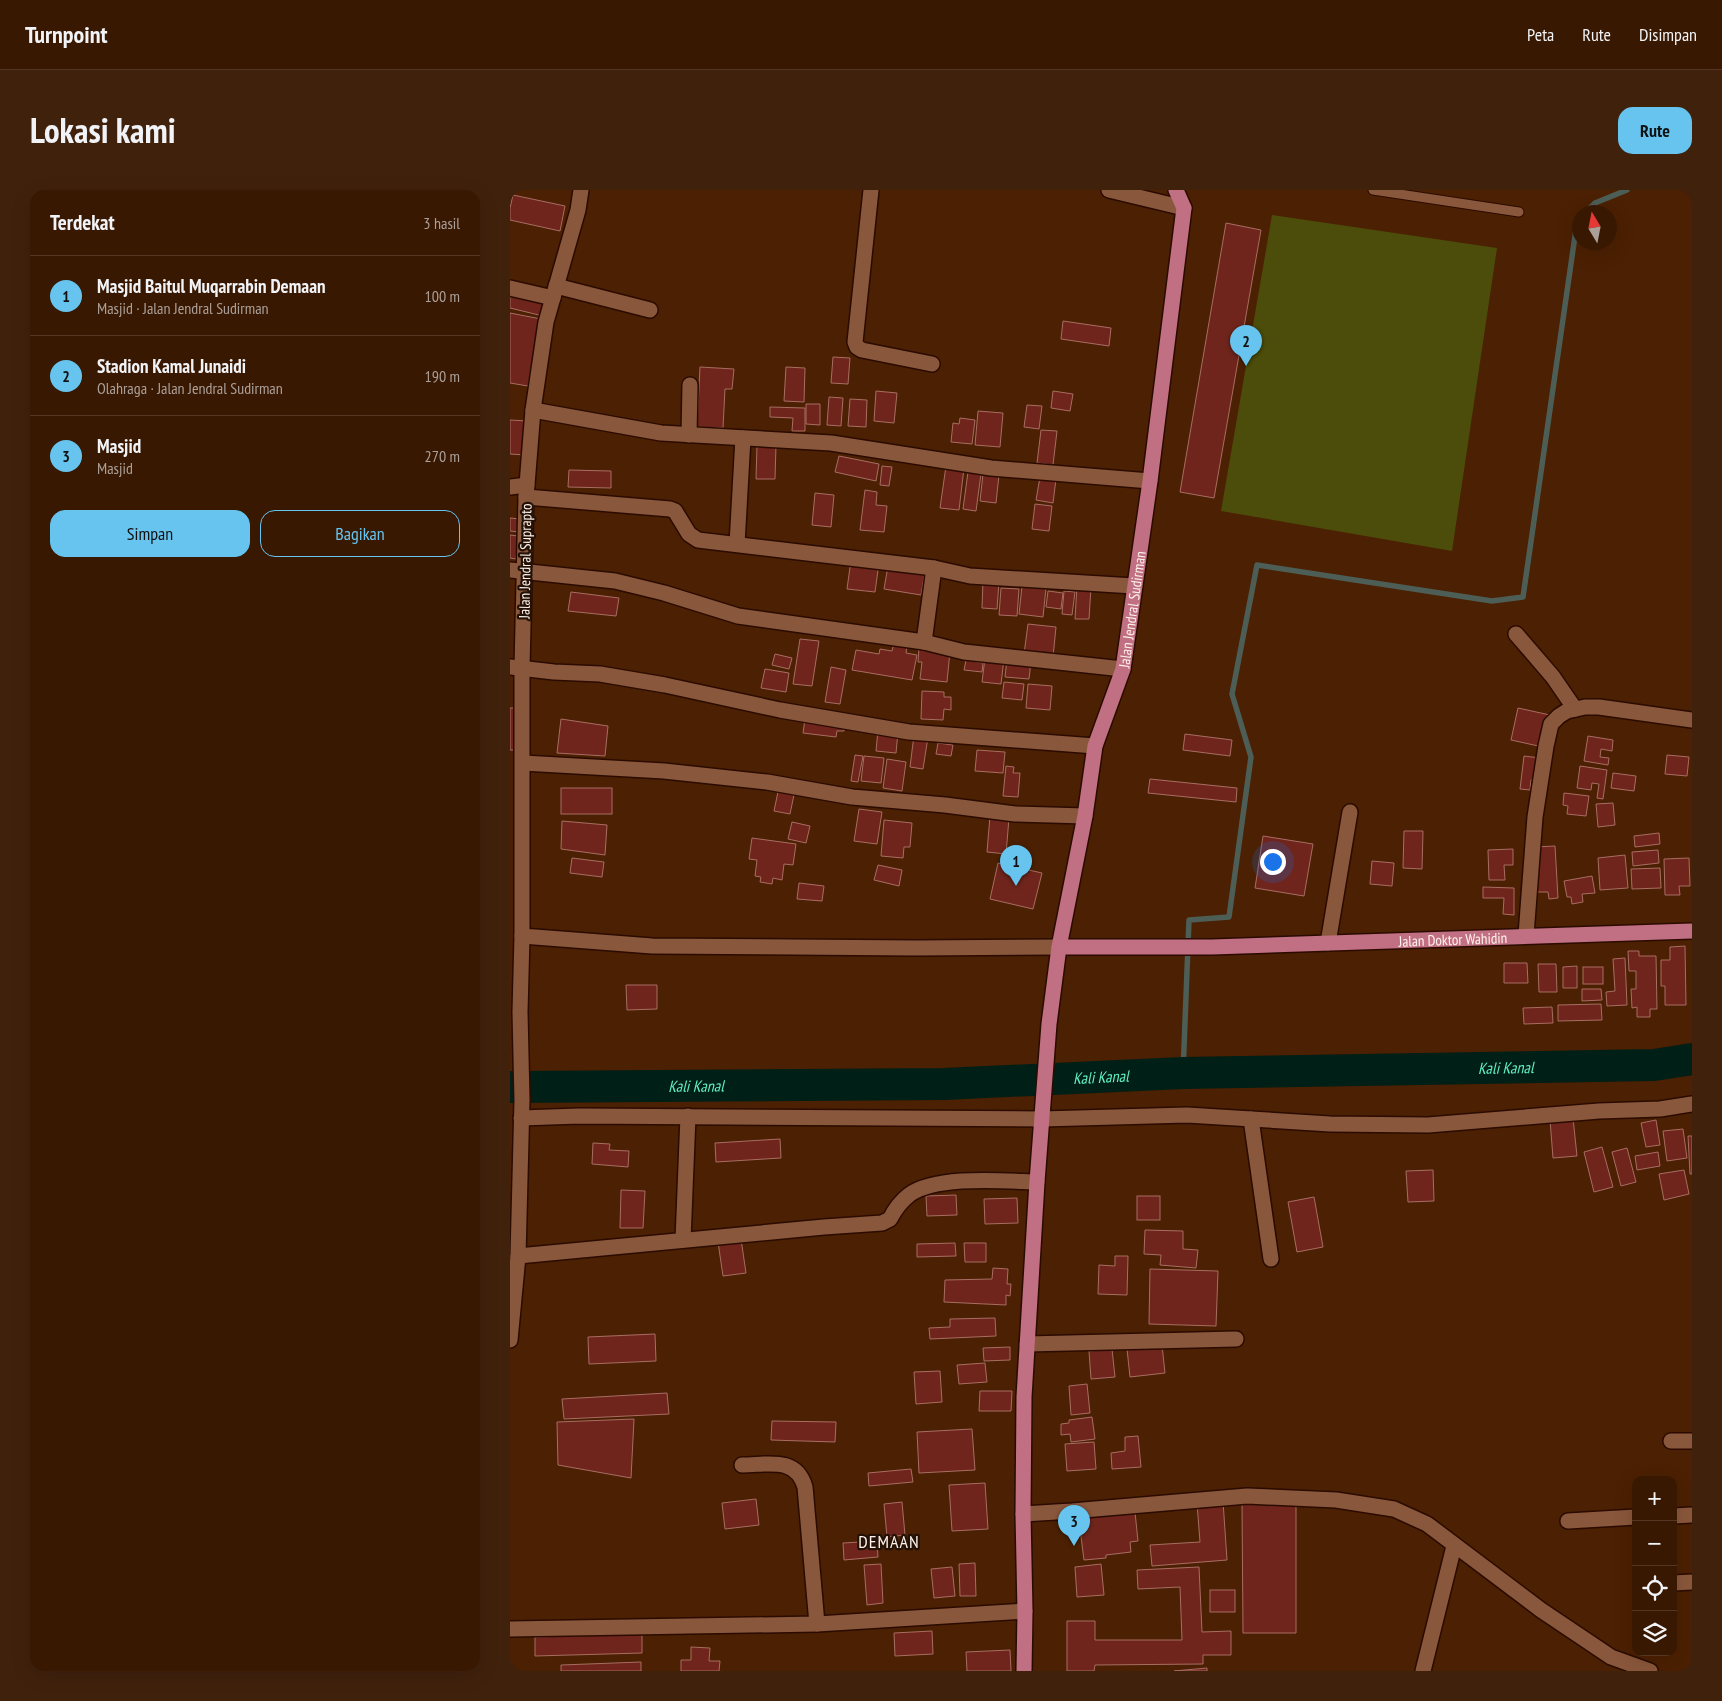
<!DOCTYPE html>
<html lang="id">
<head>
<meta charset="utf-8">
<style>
	:root { --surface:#391802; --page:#40210c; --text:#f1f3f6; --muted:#aba099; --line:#533724; --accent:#66c4ef }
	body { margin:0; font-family:"PT Sans Narrow",sans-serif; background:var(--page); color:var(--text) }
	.controls { position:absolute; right:15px; bottom:15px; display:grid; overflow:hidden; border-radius:10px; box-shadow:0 5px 20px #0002 }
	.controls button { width:45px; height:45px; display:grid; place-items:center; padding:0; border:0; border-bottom:1px solid var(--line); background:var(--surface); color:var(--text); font:25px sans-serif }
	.compass { position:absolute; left:1062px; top:15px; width:45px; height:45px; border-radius:50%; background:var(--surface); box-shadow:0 5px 20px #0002; rotate:350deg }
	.you { position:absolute; left:762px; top:671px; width:18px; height:18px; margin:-12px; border:4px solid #fff; border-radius:50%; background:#1a73e8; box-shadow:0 0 0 8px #1a73e833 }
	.badge { display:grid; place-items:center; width:32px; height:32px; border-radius:50%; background:var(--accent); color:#111; font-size:16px; font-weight:700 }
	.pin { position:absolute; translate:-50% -41px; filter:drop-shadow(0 1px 2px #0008) }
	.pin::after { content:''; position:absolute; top:26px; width:18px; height:15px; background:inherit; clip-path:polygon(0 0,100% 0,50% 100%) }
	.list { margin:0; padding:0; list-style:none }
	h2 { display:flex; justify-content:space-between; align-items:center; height:65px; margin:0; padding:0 20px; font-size:21px }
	h2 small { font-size:16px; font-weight:400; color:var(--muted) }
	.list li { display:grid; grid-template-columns:32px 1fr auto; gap:15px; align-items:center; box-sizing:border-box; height:80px; padding:0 20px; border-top:1px solid var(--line) }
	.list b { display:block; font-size:19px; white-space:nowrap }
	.list p { margin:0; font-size:16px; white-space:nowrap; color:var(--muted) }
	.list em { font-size:16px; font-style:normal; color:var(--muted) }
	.actions { display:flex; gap:10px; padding:15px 20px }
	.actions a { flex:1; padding:11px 0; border:1px solid var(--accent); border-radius:15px; text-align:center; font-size:18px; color:var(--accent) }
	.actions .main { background:var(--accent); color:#111 }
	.icon { flex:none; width:28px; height:28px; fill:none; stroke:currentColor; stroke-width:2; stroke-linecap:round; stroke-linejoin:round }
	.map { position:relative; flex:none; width:1182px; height:1481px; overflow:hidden; border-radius:15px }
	header { display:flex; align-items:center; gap:30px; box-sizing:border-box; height:70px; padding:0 25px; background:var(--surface); border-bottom:1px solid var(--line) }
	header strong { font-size:24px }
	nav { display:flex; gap:28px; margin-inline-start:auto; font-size:18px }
	.intro { display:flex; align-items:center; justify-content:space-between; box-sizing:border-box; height:120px; padding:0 30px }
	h1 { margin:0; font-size:35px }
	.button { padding:12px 22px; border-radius:15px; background:var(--accent); color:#111; font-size:18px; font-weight:700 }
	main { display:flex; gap:30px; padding:0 30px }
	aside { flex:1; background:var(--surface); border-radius:15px; box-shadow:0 5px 20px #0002 }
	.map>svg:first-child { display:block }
</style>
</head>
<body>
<header>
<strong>Turnpoint</strong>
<nav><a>Peta</a><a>Rute</a><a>Disimpan</a></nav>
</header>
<div class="intro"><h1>Lokasi kami</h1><a class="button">Rute</a></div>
<main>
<aside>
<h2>Terdekat<small>3 hasil</small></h2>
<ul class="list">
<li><span class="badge">1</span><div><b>Masjid Baitul Muqarrabin Demaan</b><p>Masjid · Jalan Jendral Sudirman</p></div><em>100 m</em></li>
<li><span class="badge">2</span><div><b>Stadion Kamal Junaidi</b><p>Olahraga · Jalan Jendral Sudirman</p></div><em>190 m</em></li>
<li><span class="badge">3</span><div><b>Masjid</b><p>Masjid</p></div><em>270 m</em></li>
</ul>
<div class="actions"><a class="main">Simpan</a><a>Bagikan</a></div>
</aside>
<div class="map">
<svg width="1182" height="1481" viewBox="0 0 1182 1481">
	<rect width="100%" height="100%" fill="#4c2002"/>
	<polygon fill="#4c4c0b" points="762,25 987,58 942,361 711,321"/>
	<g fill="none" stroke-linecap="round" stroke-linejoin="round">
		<g stroke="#4c5e56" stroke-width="5.5">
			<polyline points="1076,22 1085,13 1117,0"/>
			<polyline points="673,883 679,730 719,727 741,567 722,504 747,375 982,411 1013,407 1067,32 1070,30"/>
		</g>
		<path stroke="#001f16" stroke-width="32" id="s1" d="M0,897l434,-3 239,-11 471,-8 38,-6"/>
	</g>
	<g fill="#6f251c" stroke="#a86d63">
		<polygon points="3,5 55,16 50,41 0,30 0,18"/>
		<polygon points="716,33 751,40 704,308 670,302"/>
		<polygon points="0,102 36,112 33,126 0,118"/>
		<polygon points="0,123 31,129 18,196 0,193"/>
		<polygon points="553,131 601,138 599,156 551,149"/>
		<polygon points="323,167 340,168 338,194 321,193"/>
		<polygon points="190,177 224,179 222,199 215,199 213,238 187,237"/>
		<polygon points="276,177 295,178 294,212 274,211"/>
		<polygon points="366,201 387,203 384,233 364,231"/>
		<polygon points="543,201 563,204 560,221 541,218"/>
		<polygon points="319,207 333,208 331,236 317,235"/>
		<polygon points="340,209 357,210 356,237 338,236"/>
		<polygon points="296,214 310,214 310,235 296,234"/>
		<polygon points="517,215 532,216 529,239 514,237"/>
		<polygon points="260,217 295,218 295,241 282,241 283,228 260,227"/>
		<polygon points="468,221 493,223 490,257 465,255"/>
		<polygon points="450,228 465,230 462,254 441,252 443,233 449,234"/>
		<polygon points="0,230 18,231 15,265 0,264"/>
		<polygon points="531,240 547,241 543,275 527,273"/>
		<polygon points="247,255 266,255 265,289 246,289"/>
		<polygon points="329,266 369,274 366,291 325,282"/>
		<polygon points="372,276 382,277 379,296 370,295"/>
		<polygon points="436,276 454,278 449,320 430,318"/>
		<polygon points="59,280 101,281 101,298 58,297"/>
		<polygon points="458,282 471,284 466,321 453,319"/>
		<polygon points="473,284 489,285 486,313 470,311"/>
		<polygon points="530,287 546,289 543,313 526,310"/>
		<polygon points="355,300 367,302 366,315 377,316 374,342 350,340"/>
		<polygon points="305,303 324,305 321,337 302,335"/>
		<polygon points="525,314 542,316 539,341 522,339"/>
		<polygon points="0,328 10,329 9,342 0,341"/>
		<polygon points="0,345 8,346 6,369 0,368"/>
		<polygon points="341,370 369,373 365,402 337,399"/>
		<polygon points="378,376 415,382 411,405 374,399"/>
		<polygon points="473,391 489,392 487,419 472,418"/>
		<polygon points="512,396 536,398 533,427 509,424"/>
		<polygon points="567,396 581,397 579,429 565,429"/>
		<polygon points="491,398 509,399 507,426 489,425"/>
		<polygon points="538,401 553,403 551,419 536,417"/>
		<polygon points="554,401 565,402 562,425 552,424"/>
		<polygon points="61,402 109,408 106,426 58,421"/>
		<polygon points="518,434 546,437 543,467 514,464"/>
		<polygon points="290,449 309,451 302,496 283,494"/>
		<polygon points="384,453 397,455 396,463 407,465 402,490 342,480 346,460 369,464 370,459 382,461"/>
		<polygon points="409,457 440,461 437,492 410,489 412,472 408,472"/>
		<polygon points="265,464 282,468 279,479 262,475"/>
		<polygon points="475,468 494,469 491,494 472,492"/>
		<polygon points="497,469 521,471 519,489 495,487"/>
		<polygon points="456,470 473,473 472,482 454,480"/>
		<polygon points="321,477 336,480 330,514 315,512"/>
		<polygon points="255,479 279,483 276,502 251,498"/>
		<polygon points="494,492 514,494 512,510 492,508"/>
		<polygon points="518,494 542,496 540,520 516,518"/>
		<polygon points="412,501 434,502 434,507 441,507 441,520 434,519 433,530 411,529"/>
		<polygon points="0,518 10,518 12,560 0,560"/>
		<polygon points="1008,518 1040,525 1033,557 1001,550"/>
		<polygon points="51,529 98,536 95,566 47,563"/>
		<polygon points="295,529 334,533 334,541 327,541 326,547 293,543"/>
		<polygon points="368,540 388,542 386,563 366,561"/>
		<polygon points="675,544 722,550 720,566 673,560"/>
		<polygon points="404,545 418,547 413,579 400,577"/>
		<polygon points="1078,546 1103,550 1102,561 1091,559 1090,567 1099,568 1098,575 1074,571"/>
		<polygon points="428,553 443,555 441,566 426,564"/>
		<polygon points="467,560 495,562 493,583 465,581"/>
		<polygon points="345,565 353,566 348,592 341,591"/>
		<polygon points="1157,565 1179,567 1177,586 1155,584"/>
		<polygon points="354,566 374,568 371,593 351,591"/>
		<polygon points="1014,566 1030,568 1028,590 1021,590 1020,600 1010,599"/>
		<polygon points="377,569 396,572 392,601 373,598"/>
		<polygon points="496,576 504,577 503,583 510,583 508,607 493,606"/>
		<polygon points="1070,576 1097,580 1093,609 1087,608 1089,594 1082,593 1081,600 1067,598"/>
		<polygon points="1103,583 1126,586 1124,601 1101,598"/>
		<polygon points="640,589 727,598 726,612 638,603"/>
		<polygon points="269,597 285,600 280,624 264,621"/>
		<rect x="51" y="598" width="51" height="26"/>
		<polygon points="1054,603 1079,606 1076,626 1057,624 1058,616 1053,615"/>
		<polygon points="1103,613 1105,635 1088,637 1086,614"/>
		<polygon points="349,619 372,622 367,654 344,651"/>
		<polygon points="480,626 499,628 496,664 477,662"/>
		<polygon points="374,630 402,633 400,657 394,657 393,668 371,666"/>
		<polygon points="52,631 97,635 95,665 51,659"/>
		<polygon points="282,632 300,636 296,653 278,649"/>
		<polygon points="894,641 913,641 912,679 893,678"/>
		<polygon points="1149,643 1150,654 1125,657 1124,646"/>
		<polygon points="753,646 803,654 794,706 745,698"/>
		<polygon points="242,648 286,654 283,675 274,674 272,690 263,688 262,694 250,692 251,687 245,686 247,670 239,669"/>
		<polygon points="1045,656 1048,708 1039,709 1038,702 1027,702 1025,657"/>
		<polygon points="1003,659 1003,675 994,675 995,690 979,690 978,660"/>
		<polygon points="1148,660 1149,673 1123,676 1122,662"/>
		<polygon points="1115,665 1118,698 1090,700 1088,668"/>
		<polygon points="62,668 94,672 92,687 60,683"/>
		<polygon points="1179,668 1180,696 1169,696 1170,705 1155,705 1154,669"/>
		<polygon points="862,671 884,673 882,696 860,694"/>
		<polygon points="488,673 532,683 523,719 480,709"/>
		<polygon points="368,675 392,680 389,696 364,690"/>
		<polygon points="1150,678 1151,698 1122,699 1121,679"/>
		<polygon points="1082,686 1085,703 1072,704 1073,712 1062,714 1061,707 1057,707 1054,691"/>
		<polygon points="289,693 314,696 312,711 287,709"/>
		<polygon points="973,697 1004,698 1004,725 993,724 994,708 973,708"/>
		<polygon points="1175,756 1176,815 1155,815 1155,796 1151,796 1151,770 1160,770 1160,757"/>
		<polygon points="1118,761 1129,761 1129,766 1146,766 1147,819 1140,819 1140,827 1127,827 1127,817 1122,818 1121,799 1126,799 1126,781 1119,781"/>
		<polygon points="1115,768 1117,815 1097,816 1096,802 1105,801 1103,769"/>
		<polygon points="994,773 1017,773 1018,793 994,793"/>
		<polygon points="1028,774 1046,774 1047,802 1029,802"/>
		<polygon points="1067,776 1067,798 1053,798 1053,777"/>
		<rect x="1073" y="777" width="20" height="17"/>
		<polygon points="116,795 147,795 147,819 117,820"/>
		<polygon points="1072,799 1091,799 1092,810 1072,811"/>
		<polygon points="1091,814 1092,830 1048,831 1048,815"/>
		<polygon points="1042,817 1043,833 1014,834 1013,818"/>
		<polygon points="1063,928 1067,966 1043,968 1040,930"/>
		<polygon points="1146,930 1150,955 1136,957 1131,933"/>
		<polygon points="1173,939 1177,968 1157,971 1153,941"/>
		<polygon points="1178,946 1182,946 1182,984 1180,984"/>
		<polygon points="270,949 271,968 206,972 205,953"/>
		<polygon points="83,953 100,954 99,960 119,961 118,977 82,974"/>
		<polygon points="1092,957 1103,997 1084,1002 1074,962"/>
		<polygon points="1117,958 1126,992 1111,996 1102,962"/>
		<polygon points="1148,962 1150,976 1127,980 1125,966"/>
		<polygon points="923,980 924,1011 898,1012 896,981"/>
		<polygon points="1174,980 1179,1004 1154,1010 1149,984"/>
		<polygon points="111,1000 135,1001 133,1038 110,1038"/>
		<polygon points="446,1005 447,1025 417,1026 416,1006"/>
		<rect x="627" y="1006" width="23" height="24"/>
		<polygon points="804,1007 813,1057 787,1062 778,1012"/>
		<polygon points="507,1008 508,1033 475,1034 474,1009"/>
		<polygon points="635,1040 673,1041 673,1059 688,1060 686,1078 650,1075 651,1065 634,1064"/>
		<polygon points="231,1049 236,1083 213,1086 208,1052"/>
		<polygon points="445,1053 446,1066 407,1067 407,1054"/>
		<polygon points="454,1053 476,1053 476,1072 455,1072"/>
		<polygon points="605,1066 618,1066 617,1105 588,1104 589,1075 605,1076"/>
		<polygon points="483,1078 498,1079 497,1094 501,1094 500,1106 496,1105 496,1115 434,1112 435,1090 482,1089"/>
		<polygon points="640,1079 708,1081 706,1136 639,1134"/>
		<polygon points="485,1128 486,1146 420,1149 419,1138 440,1137 440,1129"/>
		<polygon points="145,1144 146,1171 79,1174 78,1147"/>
		<polygon points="652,1155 655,1183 620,1187 617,1159"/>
		<polygon points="500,1157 500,1170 474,1171 473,1158"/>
		<polygon points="602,1159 605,1187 581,1189 579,1161"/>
		<polygon points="475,1173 477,1192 449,1194 447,1175"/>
		<polygon points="430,1181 432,1212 406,1214 404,1182"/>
		<polygon points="577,1194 580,1223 561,1225 559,1196"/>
		<polygon points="470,1201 502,1201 501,1221 469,1221"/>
		<polygon points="157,1203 159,1224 54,1229 52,1209"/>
		<polygon points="582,1227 585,1249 561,1252 560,1244 551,1245 551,1234 559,1233 559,1230"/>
		<polygon points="124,1229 121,1288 48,1275 47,1232"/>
		<polygon points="262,1231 326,1232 325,1252 261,1250"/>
		<polygon points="462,1239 465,1280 409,1283 407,1242"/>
		<polygon points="628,1246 631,1277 602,1279 601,1263 615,1261 615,1247"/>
		<polygon points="584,1252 586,1279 557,1281 555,1254"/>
		<polygon points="401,1279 403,1292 359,1296 358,1283"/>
		<polygon points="475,1293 478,1339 442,1341 439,1295"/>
		<polygon points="246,1309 249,1335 215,1339 212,1313"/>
		<polygon points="713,1311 717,1370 642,1376 640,1355 690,1352 687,1313"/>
		<polygon points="392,1312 395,1345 377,1347 374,1314"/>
		<polygon points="732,1312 786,1312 786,1443 733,1443"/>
		<polygon points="625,1322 628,1351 620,1352 621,1362 596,1365 596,1368 574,1370 568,1323"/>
		<polygon points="367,1351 368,1367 334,1370 333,1353"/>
		<polygon points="465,1373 466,1406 450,1406 449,1374"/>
		<polygon points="371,1374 373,1413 357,1415 354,1375"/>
		<polygon points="591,1374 594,1405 567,1407 565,1377"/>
		<polygon points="442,1377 445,1406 424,1408 421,1379"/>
		<polygon points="689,1377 692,1442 721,1441 721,1465 693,1465 693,1474 585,1475 584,1481 557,1481 557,1431 585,1431 585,1450 672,1450 670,1397 628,1399 627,1380"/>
		<rect x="700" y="1400" width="25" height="22"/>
		<polygon points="422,1441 423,1464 385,1466 384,1443"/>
		<polygon points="132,1444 132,1463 25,1466 25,1447"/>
		<polygon points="181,1457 200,1458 199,1471 210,1471 209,1481 171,1481 171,1470 181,1470"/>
		<polygon points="500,1460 501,1481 457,1481 456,1462"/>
		<polygon points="131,1472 131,1481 51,1481 51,1475"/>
		<polygon points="697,1478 697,1481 664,1481"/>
	</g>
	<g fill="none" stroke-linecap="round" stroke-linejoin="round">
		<defs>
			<polyline id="service" points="863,0 1009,22"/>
			<g id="minor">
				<polyline points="361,0 345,152 347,157 352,160 422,174"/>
				<polyline points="599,0 674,18"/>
				<polyline points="46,96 140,120"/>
				<polyline points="0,98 43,108"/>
				<polyline points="23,220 151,243 321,253 481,278 640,291"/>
				<polyline points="179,245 180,195"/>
				<polyline points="0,297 17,295"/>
				<polyline points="16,307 160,319 165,321 179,344 188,350 424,378 460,386 624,396"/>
				<polyline points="227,354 233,248"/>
				<polyline points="0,380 105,391 154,403 228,426 414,452 454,462 613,479"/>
				<polyline points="1006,444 1043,487 1065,519"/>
				<polyline points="414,452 424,378"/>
				<polyline points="0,477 44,482 90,484 155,495 270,520 399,542 585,556"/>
				<polyline points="13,573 154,581 257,592 342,607 435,615 505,624 575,626"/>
				<polyline points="1016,745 1025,627 1036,556 1041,534 1049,526 1057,521 1075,517 1089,517 1182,530"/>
				<polyline points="818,753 840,622"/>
				<polyline points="11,928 69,926 532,929 677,925 820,934 918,935 1089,921 1150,919 1182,914"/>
				<polyline points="741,929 761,1069"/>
				<polyline points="173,1050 178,926"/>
				<path d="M8,1066l306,-29 58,-4 8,-4c5,-10 10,-17 19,-24 27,-20 95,-14 128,-13"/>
				<polyline points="0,1150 8,1066 12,910 10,822 12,746"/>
				<polyline points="517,1154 726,1149"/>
				<polyline points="1161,1251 1182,1251"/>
				<path d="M232,1275c26,0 54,-9 63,22l12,137"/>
				<polyline points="513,1324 562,1321 737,1306 826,1310 884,1319 917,1334 1031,1420 1101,1467 1140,1481"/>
				<polyline points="1163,1326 1182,1325"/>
				<polyline points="1058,1331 1126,1327"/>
				<polyline points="1163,1393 1182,1392"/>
				<polyline points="0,1439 307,1434 515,1421"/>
				<polyline points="913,1481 944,1356"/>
			</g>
			<polyline id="secondary" points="71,0 68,20 36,132 23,220 16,307 12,478 12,746 142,756 406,758 549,757"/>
			<g id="primary">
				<path id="s2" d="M549,757h153l480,-16"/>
				<path id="s3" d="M514,1481l1,-60 -2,-97 1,-117 13,-215 12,-158 10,-77 26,-131 10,-70 28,-77 27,-188 34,-273 -8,-18"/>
			</g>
		</defs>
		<use href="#service" stroke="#2b0b00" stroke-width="11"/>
		<use href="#minor" stroke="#2b0b00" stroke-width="18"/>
		<use href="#secondary" stroke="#2b0b00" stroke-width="18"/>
		<use href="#primary" stroke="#2b0b00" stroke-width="18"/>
		<use href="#service" stroke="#89573b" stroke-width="9"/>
		<use href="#minor" stroke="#89573b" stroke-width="15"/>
		<use href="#secondary" stroke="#89573b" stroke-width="15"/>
		<use href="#primary" stroke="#c07082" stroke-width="15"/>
	</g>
	<g text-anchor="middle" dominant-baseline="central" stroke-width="4.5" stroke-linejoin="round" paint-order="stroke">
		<g font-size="15" fill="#fdf1ea" stroke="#241106">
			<text transform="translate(15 371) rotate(-89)">Jalan Jendral Suprapto</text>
			<text stroke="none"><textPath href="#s3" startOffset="1072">Jalan Jendral Sudirman</textPath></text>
			<text stroke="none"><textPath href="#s2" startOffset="394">Jalan Doktor Wahidin</textPath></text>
		</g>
		<g font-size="16" font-style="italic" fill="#62efc4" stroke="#241106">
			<text stroke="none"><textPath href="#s1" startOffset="996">Kali Kanal</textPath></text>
			<text stroke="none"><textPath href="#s1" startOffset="591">Kali Kanal</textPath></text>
			<text stroke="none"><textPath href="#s1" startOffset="186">Kali Kanal</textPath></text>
		</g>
		<g font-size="18" letter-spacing="1" fill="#fdf1ea" stroke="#241106">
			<text x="379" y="1351">DEMAAN</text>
		</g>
	</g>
</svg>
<div class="controls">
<button>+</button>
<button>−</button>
<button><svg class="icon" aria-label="locate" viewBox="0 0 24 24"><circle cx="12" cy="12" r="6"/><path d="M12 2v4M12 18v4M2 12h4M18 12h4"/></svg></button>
<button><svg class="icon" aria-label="layers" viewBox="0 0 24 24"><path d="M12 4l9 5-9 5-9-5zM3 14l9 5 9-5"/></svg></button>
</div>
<svg class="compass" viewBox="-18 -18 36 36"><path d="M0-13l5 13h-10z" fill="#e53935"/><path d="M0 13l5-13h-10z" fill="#aba099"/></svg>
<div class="you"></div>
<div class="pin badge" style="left:506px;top:696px">1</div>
<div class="pin badge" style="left:736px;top:176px">2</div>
<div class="pin badge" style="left:564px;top:1356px">3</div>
</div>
</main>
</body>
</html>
